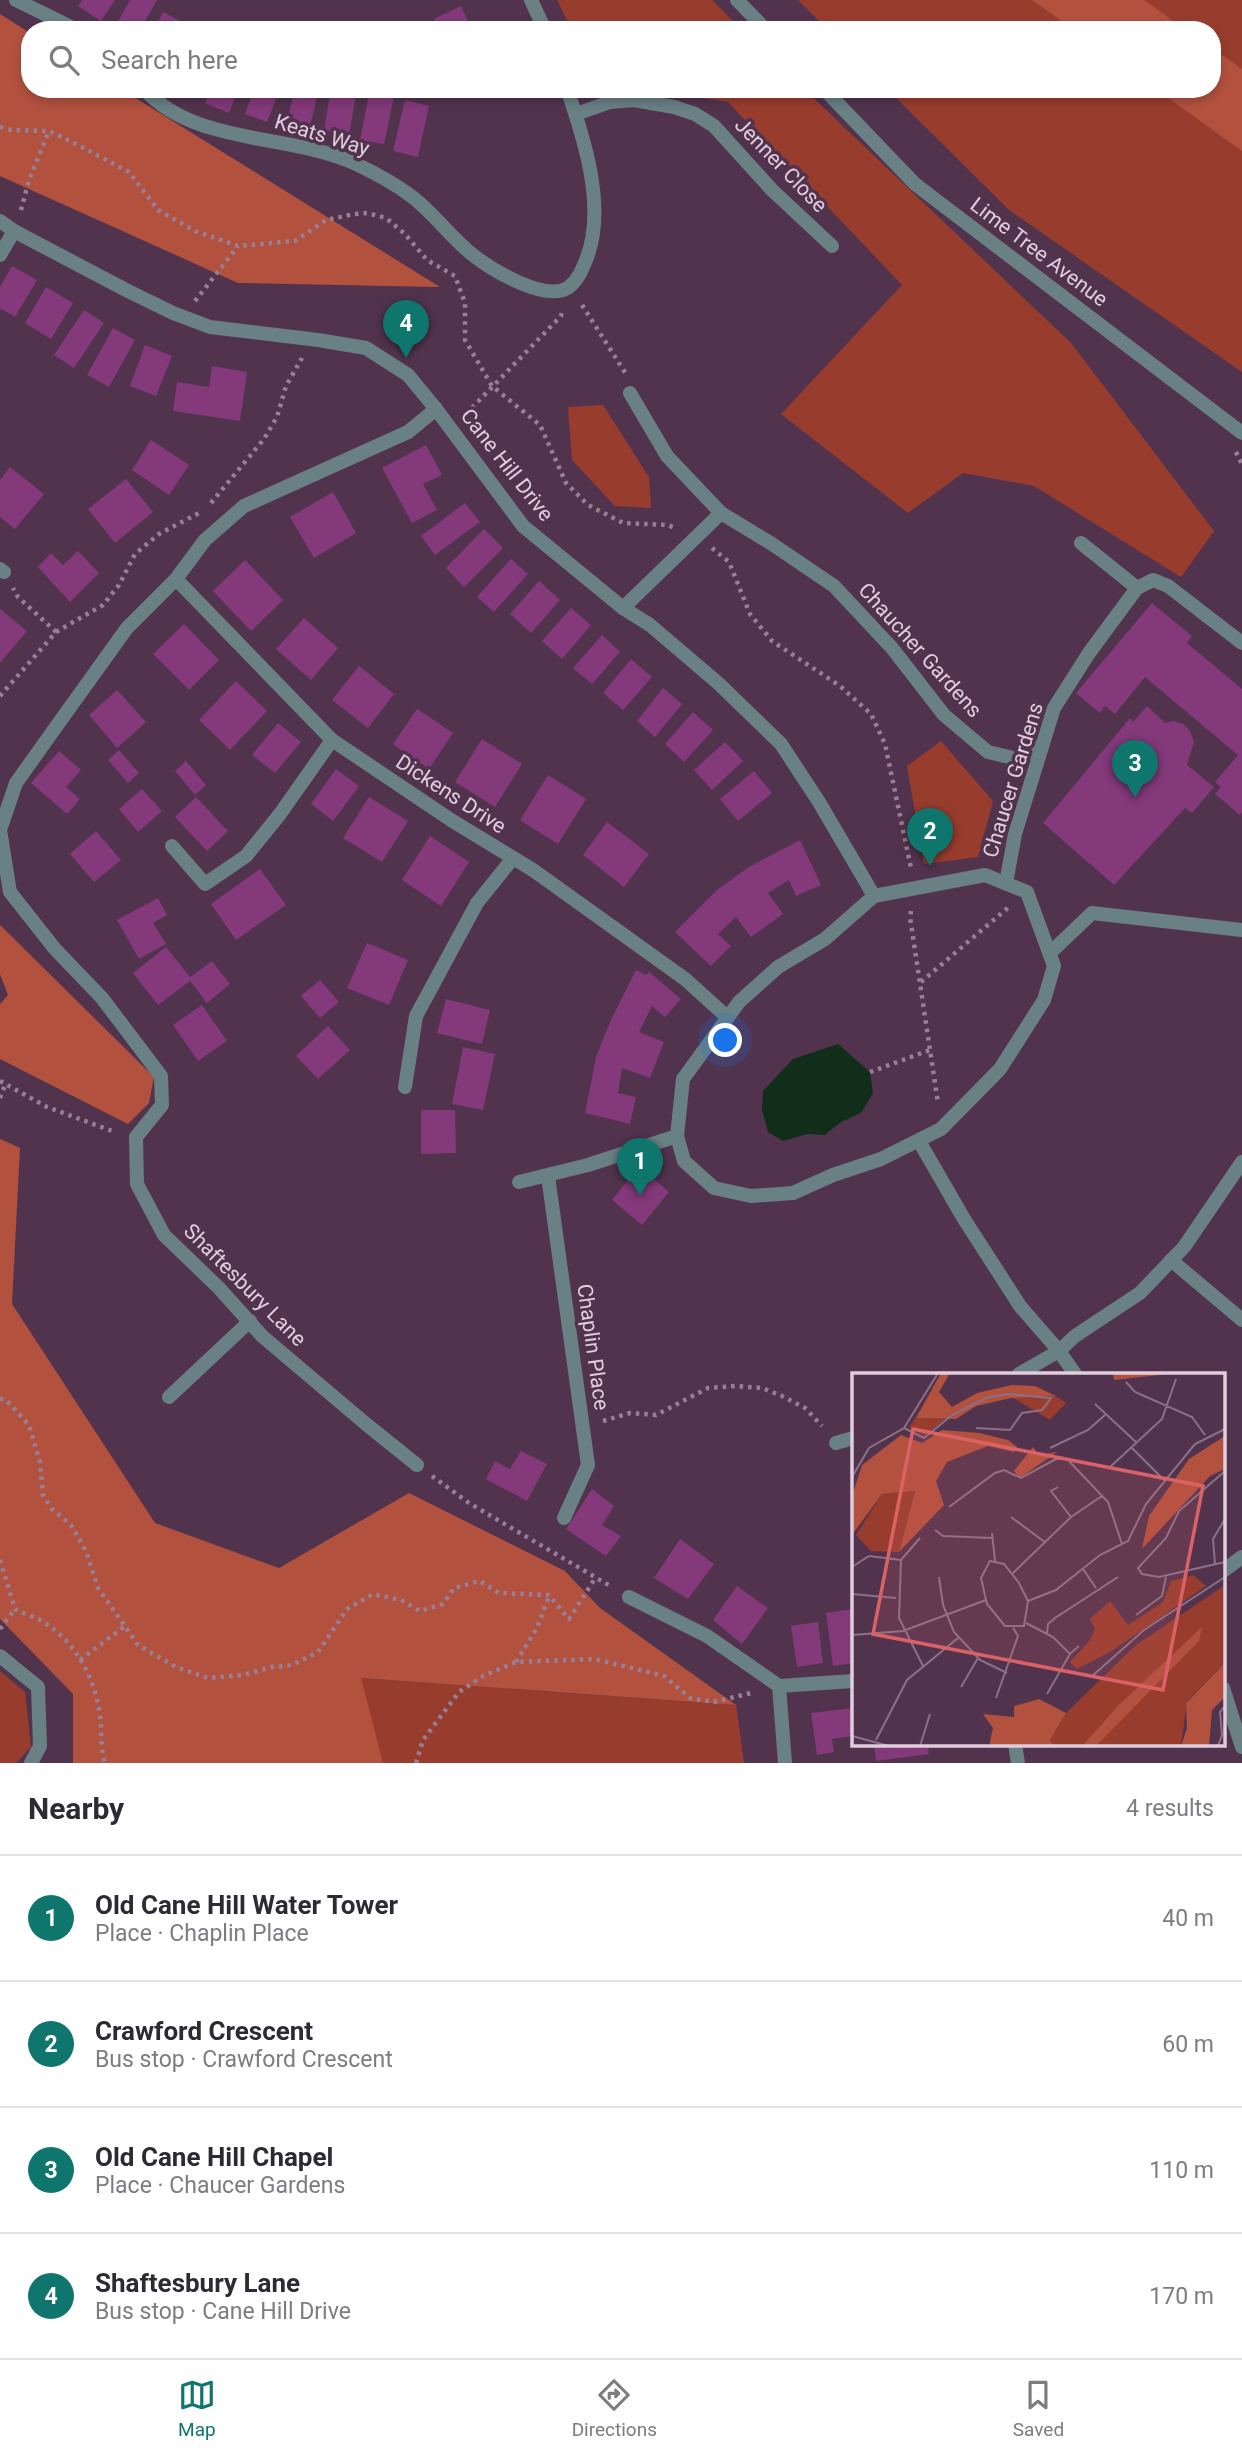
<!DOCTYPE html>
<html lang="en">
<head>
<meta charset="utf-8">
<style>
	:root { --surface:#fff; --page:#f2f2f3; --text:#2b2b33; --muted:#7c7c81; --line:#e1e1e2; --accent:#0f766e }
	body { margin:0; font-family:Roboto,sans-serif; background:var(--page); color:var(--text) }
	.you { position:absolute; left:726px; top:1041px; width:24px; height:24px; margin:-18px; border:5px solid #fff; border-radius:50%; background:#1a73e8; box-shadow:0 0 0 10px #1a73e833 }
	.badge { display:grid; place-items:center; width:46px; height:46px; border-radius:50%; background:var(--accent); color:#fff; font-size:23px; font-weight:700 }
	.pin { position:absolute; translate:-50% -58px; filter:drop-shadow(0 2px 4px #0008) }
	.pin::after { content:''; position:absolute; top:37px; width:24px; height:21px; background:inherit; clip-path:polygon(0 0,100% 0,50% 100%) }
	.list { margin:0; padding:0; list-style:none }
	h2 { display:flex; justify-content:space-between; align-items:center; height:91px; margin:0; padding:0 28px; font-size:30px }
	h2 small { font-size:23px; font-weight:400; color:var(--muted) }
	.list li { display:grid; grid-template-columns:46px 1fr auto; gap:21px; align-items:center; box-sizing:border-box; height:126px; padding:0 28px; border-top:2px solid var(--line) }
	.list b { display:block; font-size:26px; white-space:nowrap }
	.list p { margin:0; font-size:23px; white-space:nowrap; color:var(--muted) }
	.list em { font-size:23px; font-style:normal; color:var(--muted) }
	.icon { flex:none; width:38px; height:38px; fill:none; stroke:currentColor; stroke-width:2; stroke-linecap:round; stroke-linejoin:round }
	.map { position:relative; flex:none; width:1242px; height:1763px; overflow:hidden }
	.search { position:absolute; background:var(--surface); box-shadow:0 4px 10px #0003; left:21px; right:21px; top:21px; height:77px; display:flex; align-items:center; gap:18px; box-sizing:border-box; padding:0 24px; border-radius:28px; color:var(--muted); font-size:26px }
	.sheet { height:595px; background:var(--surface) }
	nav { display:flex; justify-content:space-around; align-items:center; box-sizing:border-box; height:98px; border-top:2px solid var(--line); background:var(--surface); font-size:19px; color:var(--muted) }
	nav a { display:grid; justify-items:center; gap:4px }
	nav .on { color:var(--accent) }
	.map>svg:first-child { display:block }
</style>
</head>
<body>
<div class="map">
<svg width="1242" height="1763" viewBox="0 0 1242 1763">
	<rect width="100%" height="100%" fill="#52334e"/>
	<g fill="#983d2e">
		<polygon points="557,0 712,0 742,30 572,30"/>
		<polygon points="798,0 1242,0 1242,372 1009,210 887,89 1212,89 1212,30 828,30"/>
		<polygon points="647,89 804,89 1071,343 1214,531 1181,577 1034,486 963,473 908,513 781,414 902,285 728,102"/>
		<polygon points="603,405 649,477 651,508 615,506 572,460 568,407"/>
		<polygon points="941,741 993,801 978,857 924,864 907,766"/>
		<polygon points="0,1671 25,1692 31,1747 16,1763 0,1763"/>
		<polygon points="360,1678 736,1705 744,1763 383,1763"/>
	</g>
	<g fill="#b3513f">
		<polygon points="1032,0 1144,0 1186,30 1074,30"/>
		<polygon points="0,14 30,33 30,89 121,89 440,287 238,283 0,176"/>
		<polygon points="1212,48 1242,69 1242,151 1156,89 1212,89"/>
		<polygon points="0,925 154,1077 149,1103 128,1124 0,1059 0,1004 8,995 0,974"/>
		<polygon points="0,1139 20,1148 12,1304 155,1523 279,1568 409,1493 565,1571 600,1608 736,1705 361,1678 383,1763 73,1763 73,1694 0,1619"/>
	</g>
	<polygon fill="#102e1a" points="838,1044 870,1072 873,1093 861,1113 841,1122 825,1135 808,1134 783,1141 768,1132 762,1110 763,1091 793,1059"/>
	<g fill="#83397a">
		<polygon points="82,0 115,0 101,21 78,6"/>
		<polygon points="130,0 157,0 140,30 113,30"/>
		<polygon points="461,6 472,30 439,30 434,19"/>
		<polygon points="163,12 186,24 183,30 154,30"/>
		<polygon points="211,89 238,89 229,113 205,103"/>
		<polygon points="254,89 280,89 267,122 245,114"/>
		<polygon points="295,89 319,89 309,130 286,124"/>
		<polygon points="331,89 357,89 349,135 324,130"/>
		<polygon points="370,89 395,91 384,144 360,140"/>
		<polygon points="405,100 429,106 418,157 393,151"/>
		<polygon points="12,266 37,280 15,317 0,308 0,287"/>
		<polygon points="46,287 73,303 51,339 25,323"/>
		<polygon points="84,310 104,323 74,368 54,355"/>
		<polygon points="113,328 135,340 109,387 87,375"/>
		<polygon points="145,345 172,356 156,396 130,386"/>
		<polygon points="212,366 247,372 240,421 173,411 177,382 209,387"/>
		<polygon points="151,440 189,465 169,495 132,470"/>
		<polygon points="426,445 442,475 423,484 437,510 412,523 382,468"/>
		<polygon points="10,467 44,494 15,529 0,517 0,480"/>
		<polygon points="126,479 153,512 115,543 88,509"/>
		<polygon points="333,492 356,533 314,558 290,517"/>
		<polygon points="465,503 480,522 435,555 421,536"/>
		<polygon points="484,529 503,548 464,587 446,568"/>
		<polygon points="78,551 99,573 70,602 38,567 51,553 63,565"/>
		<polygon points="511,559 528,574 494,612 477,597"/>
		<polygon points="245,560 283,600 251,631 213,591"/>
		<polygon points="539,581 560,600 531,633 510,614"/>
		<polygon points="1152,603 1192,636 1187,643 1242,689 1242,812 1240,815 1215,794 1221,787 1215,782 1238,755 1145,677 1115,714 1105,706 1100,713 1076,693"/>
		<polygon points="571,608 591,625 562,659 542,641"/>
		<polygon points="0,609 27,631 0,663"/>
		<polygon points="304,618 338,648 311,680 276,649"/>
		<polygon points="184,624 219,660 189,690 153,654"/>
		<polygon points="602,635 620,652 592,684 573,668"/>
		<polygon points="631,659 652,677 623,710 603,693"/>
		<polygon points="359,666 394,694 368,728 332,700"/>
		<polygon points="236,681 267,711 230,750 199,720"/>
		<polygon points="663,688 682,704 655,737 637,721"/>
		<polygon points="117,690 146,722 117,748 89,715"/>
		<polygon points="1147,706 1165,723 1174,721 1183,724 1190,731 1194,742 1187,765 1214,787 1192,813 1185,808 1114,885 1043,823 1130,718 1133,722"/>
		<polygon points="417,709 453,733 429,769 393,744"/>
		<polygon points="693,712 713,730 684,762 665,744"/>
		<polygon points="278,723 301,742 275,773 252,755"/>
		<polygon points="482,739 522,764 495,807 455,782"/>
		<polygon points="725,742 743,761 712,790 694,770"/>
		<polygon points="119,750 139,773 128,783 108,760"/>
		<polygon points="59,751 81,770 66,787 80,799 67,814 31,783"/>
		<polygon points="186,761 206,785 195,795 175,771"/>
		<polygon points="336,769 359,786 333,821 311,804"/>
		<polygon points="754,771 772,793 738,821 720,799"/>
		<polygon points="548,775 586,799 558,844 520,820"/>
		<polygon points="142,789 162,811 138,832 119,809"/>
		<polygon points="196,797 228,831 207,851 175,817"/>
		<polygon points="369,797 408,821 382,862 343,838"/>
		<polygon points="607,822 649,854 624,887 583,855"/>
		<polygon points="96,831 121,860 94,882 70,854"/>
		<polygon points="430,836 469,862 441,906 402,880"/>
		<polygon points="800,840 821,885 796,896 789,880 768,893 783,914 751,937 736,917 718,934 731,946 711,966 675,932 718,889 749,867"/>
		<polygon points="260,869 286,905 236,940 211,904"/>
		<polygon points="158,898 167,915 153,923 166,944 139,959 117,920"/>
		<polygon points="367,943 408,960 389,1005 347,988"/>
		<polygon points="166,947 190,977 212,961 230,984 207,1003 190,981 158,1005 133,973"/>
		<polygon points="636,970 646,975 649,972 681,999 665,1017 652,1006 639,1032 664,1042 650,1078 622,1068 618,1093 636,1097 630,1124 585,1113 596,1057 611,1020"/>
		<polygon points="320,980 339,1002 320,1018 301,996"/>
		<polygon points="446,999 490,1010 482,1044 437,1033"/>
		<polygon points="202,1005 227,1041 198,1061 173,1025"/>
		<polygon points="328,1026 350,1050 318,1079 296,1056"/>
		<polygon points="463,1047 495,1054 483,1110 452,1104"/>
		<polygon points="421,1110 455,1110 456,1153 421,1154"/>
		<polygon points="639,1166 669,1192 642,1225 612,1200"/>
		<polygon points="521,1451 547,1464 527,1501 486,1479 495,1461 510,1469"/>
		<polygon points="592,1489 614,1506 602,1525 621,1536 606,1556 566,1529"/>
		<polygon points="680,1539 714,1564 688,1599 654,1578"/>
		<polygon points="737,1586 768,1608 742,1644 713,1620"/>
		<polygon points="852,1609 853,1663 833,1666 826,1613"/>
		<polygon points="818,1622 823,1663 797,1667 791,1626"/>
		<polygon points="853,1708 853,1736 832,1739 834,1752 817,1755 811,1713"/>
		<polygon points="874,1744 928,1744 929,1754 876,1761"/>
	</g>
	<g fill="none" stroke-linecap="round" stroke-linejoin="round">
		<g stroke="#987f95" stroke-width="4.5" stroke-dasharray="3.5 5" stroke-linecap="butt">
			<polyline points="0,127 11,130 49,131 78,145 129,172 158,210 195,231 238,246 295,241 326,220 354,214 367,213 386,218 405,234 427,260 455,276 465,303 465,340 492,386 540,425 566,483 588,505 623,523 668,525 677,529"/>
			<polyline points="21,210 29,180 49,131"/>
			<polyline points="195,301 238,246"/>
			<polyline points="582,305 626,374"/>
			<polyline points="466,414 561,316 562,310"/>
			<polyline points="1236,452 1242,464"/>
			<polyline points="211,503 264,439 277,417 286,386 302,358"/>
			<polyline points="712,548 729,562 750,614 772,641 840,686 871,714 885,744 911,868"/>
			<polyline points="56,632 103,605 119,585 135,554 159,534 199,513"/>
			<polyline points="0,696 56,632 18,597 13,588"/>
			<polyline points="911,911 910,917 938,1103"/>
			<polyline points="921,982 1010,906"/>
			<polyline points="870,1072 930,1050"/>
			<polyline points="0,1081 47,1107 115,1132"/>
			<polyline points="0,1098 6,1083"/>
			<polyline points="0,1399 5,1399 29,1425 40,1462 43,1495 52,1509 71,1525 86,1551 98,1588 138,1645 176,1667 208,1678 243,1675 272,1667 292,1665 318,1652 347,1609 373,1594 401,1600 420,1611 443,1604 454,1588 480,1581 499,1593 549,1595 569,1619 596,1577"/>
			<polyline points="603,1421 630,1413 656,1415 708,1388 736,1386 762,1388 782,1396 805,1408 822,1426"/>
			<polyline points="432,1476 469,1503 612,1587"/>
			<path d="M0,1560l15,49c9,5 21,8 30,14 29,18 48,52 54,86 4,18 0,36 6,54"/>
			<polyline points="0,1629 15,1609"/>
			<polyline points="80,1660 125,1626"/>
			<polyline points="516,1662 537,1628 549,1596"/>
			<polyline points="416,1763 423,1740 459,1692 483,1676 516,1662 595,1659 664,1676 690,1698 714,1702 751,1693"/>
		</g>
		<polyline stroke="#698084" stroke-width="14" points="169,1397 250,1321"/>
		<g stroke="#698084" stroke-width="14">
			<polyline points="16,0 77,30"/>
			<polyline points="531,0 545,30"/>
			<polyline points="737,0 766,30"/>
			<path d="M144,89c52,57 146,44 212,75 19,9 38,19 55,32 23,17 40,42 62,59 19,15 73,48 96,32 9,-7 13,-17 17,-27 21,-51 -2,-122 -19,-171"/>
			<polyline points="824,89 915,184 1242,433"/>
			<polyline points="576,114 610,102 634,100 674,107 695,114 714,126 772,190 832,246"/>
			<polyline points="0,221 14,231 126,290 173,313 210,327 318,340 366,348 408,375 436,409 523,526 623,608 650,625 718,683 781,744 819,802 874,896"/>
			<polyline points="0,255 14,231"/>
			<polyline points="630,393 667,456 721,513 772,544 834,586 892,648 944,715 988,752 1017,759 1042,745"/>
			<polyline points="0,569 4,572"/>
			<polyline points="176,579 332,740 451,820 533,870 685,979 727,1017"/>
			<polyline points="1137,588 1153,580 1168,586 1242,643"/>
			<polyline points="623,608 721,513"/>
			<polyline points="172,846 205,884 246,856 280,814 332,740"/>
			<polygon points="985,875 1027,892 1054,966 1044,1000 1000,1069 941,1129 881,1159 833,1175 793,1193 751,1196 714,1188 684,1161 677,1136 683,1079 739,1002 778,967 825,939 874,896"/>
			<polyline points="1006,883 1015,834 1054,708 1089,653 1137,588 1081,543"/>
			<polyline points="1050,953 1092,913 1242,930"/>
			<polyline points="405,1087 416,1016 477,903 513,858"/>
			<polyline points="919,1141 964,1219 1020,1306 1059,1351 1075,1374"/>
			<polyline points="548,1176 588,1465 564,1518"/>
			<polyline points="519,1182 588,1165 677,1136"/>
			<polyline points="1171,1260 1242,1320"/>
			<polyline points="1019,1374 1059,1351 1075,1336 1140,1293 1184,1247 1242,1162"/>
			<polyline points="836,1443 853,1438"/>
			<polyline points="417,1465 366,1424 262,1336 219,1288 164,1235 137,1184 136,1137 162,1105 161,1076 102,998 55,949 10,892 0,830 16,783 58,724 127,628 176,579 205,540 244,506 408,432 436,409"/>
			<polyline points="1223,1571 1242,1557"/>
			<polyline points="629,1597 707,1636 779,1686 785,1763"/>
			<polyline points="0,1656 38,1687 40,1746 31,1763"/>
			<polyline points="779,1686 853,1681"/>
			<polyline points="1223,1688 1242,1747"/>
			<polyline points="1015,1744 1018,1763"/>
		</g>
	</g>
	<g text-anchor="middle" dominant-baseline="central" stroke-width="7" stroke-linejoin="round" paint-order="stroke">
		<g font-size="21" fill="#e0cddd" stroke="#52334e">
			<text transform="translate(322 135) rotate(17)">Keats Way</text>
			<text transform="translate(781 165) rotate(46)">Jenner Close</text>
			<text transform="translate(1039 252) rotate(37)">Lime Tree Avenue</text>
			<text transform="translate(507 465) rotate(52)">Cane Hill Drive</text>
			<text transform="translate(920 650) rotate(48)">Chaucher Gardens</text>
			<text transform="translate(1013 780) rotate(-73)">Chaucer Gardens</text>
			<text transform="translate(451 794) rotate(33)">Dickens Drive</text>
			<text transform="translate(245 1285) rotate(45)">Shaftesbury Lane</text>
			<text transform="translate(593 1347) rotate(82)">Chaplin Place</text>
		</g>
	</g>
	<g transform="translate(852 1373)">
		<rect width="373" height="373" fill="#52334e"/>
		<path d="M204,23l10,7 -16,17 -38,-23zM64,45l29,1 -21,17 -15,-9zM63,118l-16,61 -28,-1 -15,-16 26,-41zM341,202l13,11 -94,65 -35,18 -7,-7 20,-22 5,-11 -5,-10 20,-18 18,24 35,-23 8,-21zM373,212v78l-38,38 -6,45h-127l-4,-6 16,-27 70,-68z" fill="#983d2e"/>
		<path d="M89,0h9l-11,19 13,15 25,-14 35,-8 23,1 21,10 -45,2 -35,8 -20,13 -40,-1zM261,0h64l-63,7zM90,57l37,3 29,7 9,7 -3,5 -26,-6 -41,16 -11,19 8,24 -45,47 16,-61 -33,3 -30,41v-39l10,-31 39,-30 21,8zM373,63v33l-15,7 -68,73 7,-33 40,-57zM181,74l6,8 18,-3 -36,25 -4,-2 -3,-4zM350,254l-3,14 -103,105h-14l37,-41zM373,290v34l-13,13 -3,36h-28l6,-18 -1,-25zM187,326l27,14 -16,27 4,6h-65l4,-18 -10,-14 31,3v-11z" fill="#b3513f"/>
		<path fill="none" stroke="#8b7187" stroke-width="2" d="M274,9l9,10 57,25 13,18M243,31l42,39M52,55l20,10 28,-23 34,-17 21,-4 44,4 -9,12 -20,3 -12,17 -34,-2M198,75l38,-18 17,-15M280,75l33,33M257,95l53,-49 14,-40M373,98l-46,40 -13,27 -28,30 4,6 17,3 66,-15M0,104l17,-29 35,-20 34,-55M206,114l-7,4 20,26M97,134l46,-34 9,-3 17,8 35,-19h11l41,43 14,42M159,144l35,26M83,157l8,6 49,2M140,160l3,28M49,187l-2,58 24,48M138,188l14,3 15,19 9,18 -4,25h-19l-18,-22 -6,-26zM363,191l-2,-25 12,-20M0,194l17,-11 32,4 19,-22M231,196l13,19M161,200l58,-56 31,-21M87,204l4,28 11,27 26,28 27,13M0,221l44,4M176,228l28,-11 44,-35 28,-14 18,-37 49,-60 30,-15M284,242l26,-19 4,-19M174,250l27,14 17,17 9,-8M195,260l1,-9 7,-6 63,-41M0,262l51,-4 83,-31M239,304l53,-47 81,-53M109,314l17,-29M195,321l23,-40M144,325l22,-62 -5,-8M0,363l37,10M24,367l31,-60 51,-42M68,373l10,-32M366,373l4,-11 -2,-23 5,-6"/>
		<path fill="#da6267" fill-opacity="0.15" stroke="#da6267" stroke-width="3.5" d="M61,56l290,57 -40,204 -290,-56z"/>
		<rect width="373" height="373" fill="none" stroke="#e0cddd" stroke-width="3.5"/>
	</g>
</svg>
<div class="you"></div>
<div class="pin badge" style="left:640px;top:1196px">1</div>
<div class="pin badge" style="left:930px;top:866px">2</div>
<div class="pin badge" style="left:1135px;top:798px">3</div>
<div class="pin badge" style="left:406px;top:358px">4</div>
<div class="search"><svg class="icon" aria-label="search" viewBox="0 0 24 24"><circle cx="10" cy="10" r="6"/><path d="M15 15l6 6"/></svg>Search here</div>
</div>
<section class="sheet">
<h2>Nearby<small>4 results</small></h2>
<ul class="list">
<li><span class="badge">1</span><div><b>Old Cane Hill Water Tower</b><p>Place · Chaplin Place</p></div><em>40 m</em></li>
<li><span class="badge">2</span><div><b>Crawford Crescent</b><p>Bus stop · Crawford Crescent</p></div><em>60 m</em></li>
<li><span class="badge">3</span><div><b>Old Cane Hill Chapel</b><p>Place · Chaucer Gardens</p></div><em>110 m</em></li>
<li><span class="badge">4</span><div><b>Shaftesbury Lane</b><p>Bus stop · Cane Hill Drive</p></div><em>170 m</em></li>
</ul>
</section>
<nav>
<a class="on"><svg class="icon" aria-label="map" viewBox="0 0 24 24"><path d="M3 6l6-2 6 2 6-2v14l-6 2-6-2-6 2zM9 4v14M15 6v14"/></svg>Map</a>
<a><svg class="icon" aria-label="directions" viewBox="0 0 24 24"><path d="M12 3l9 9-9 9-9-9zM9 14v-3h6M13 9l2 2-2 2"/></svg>Directions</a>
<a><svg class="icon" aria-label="saved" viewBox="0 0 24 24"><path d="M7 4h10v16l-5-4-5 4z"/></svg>Saved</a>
</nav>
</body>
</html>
